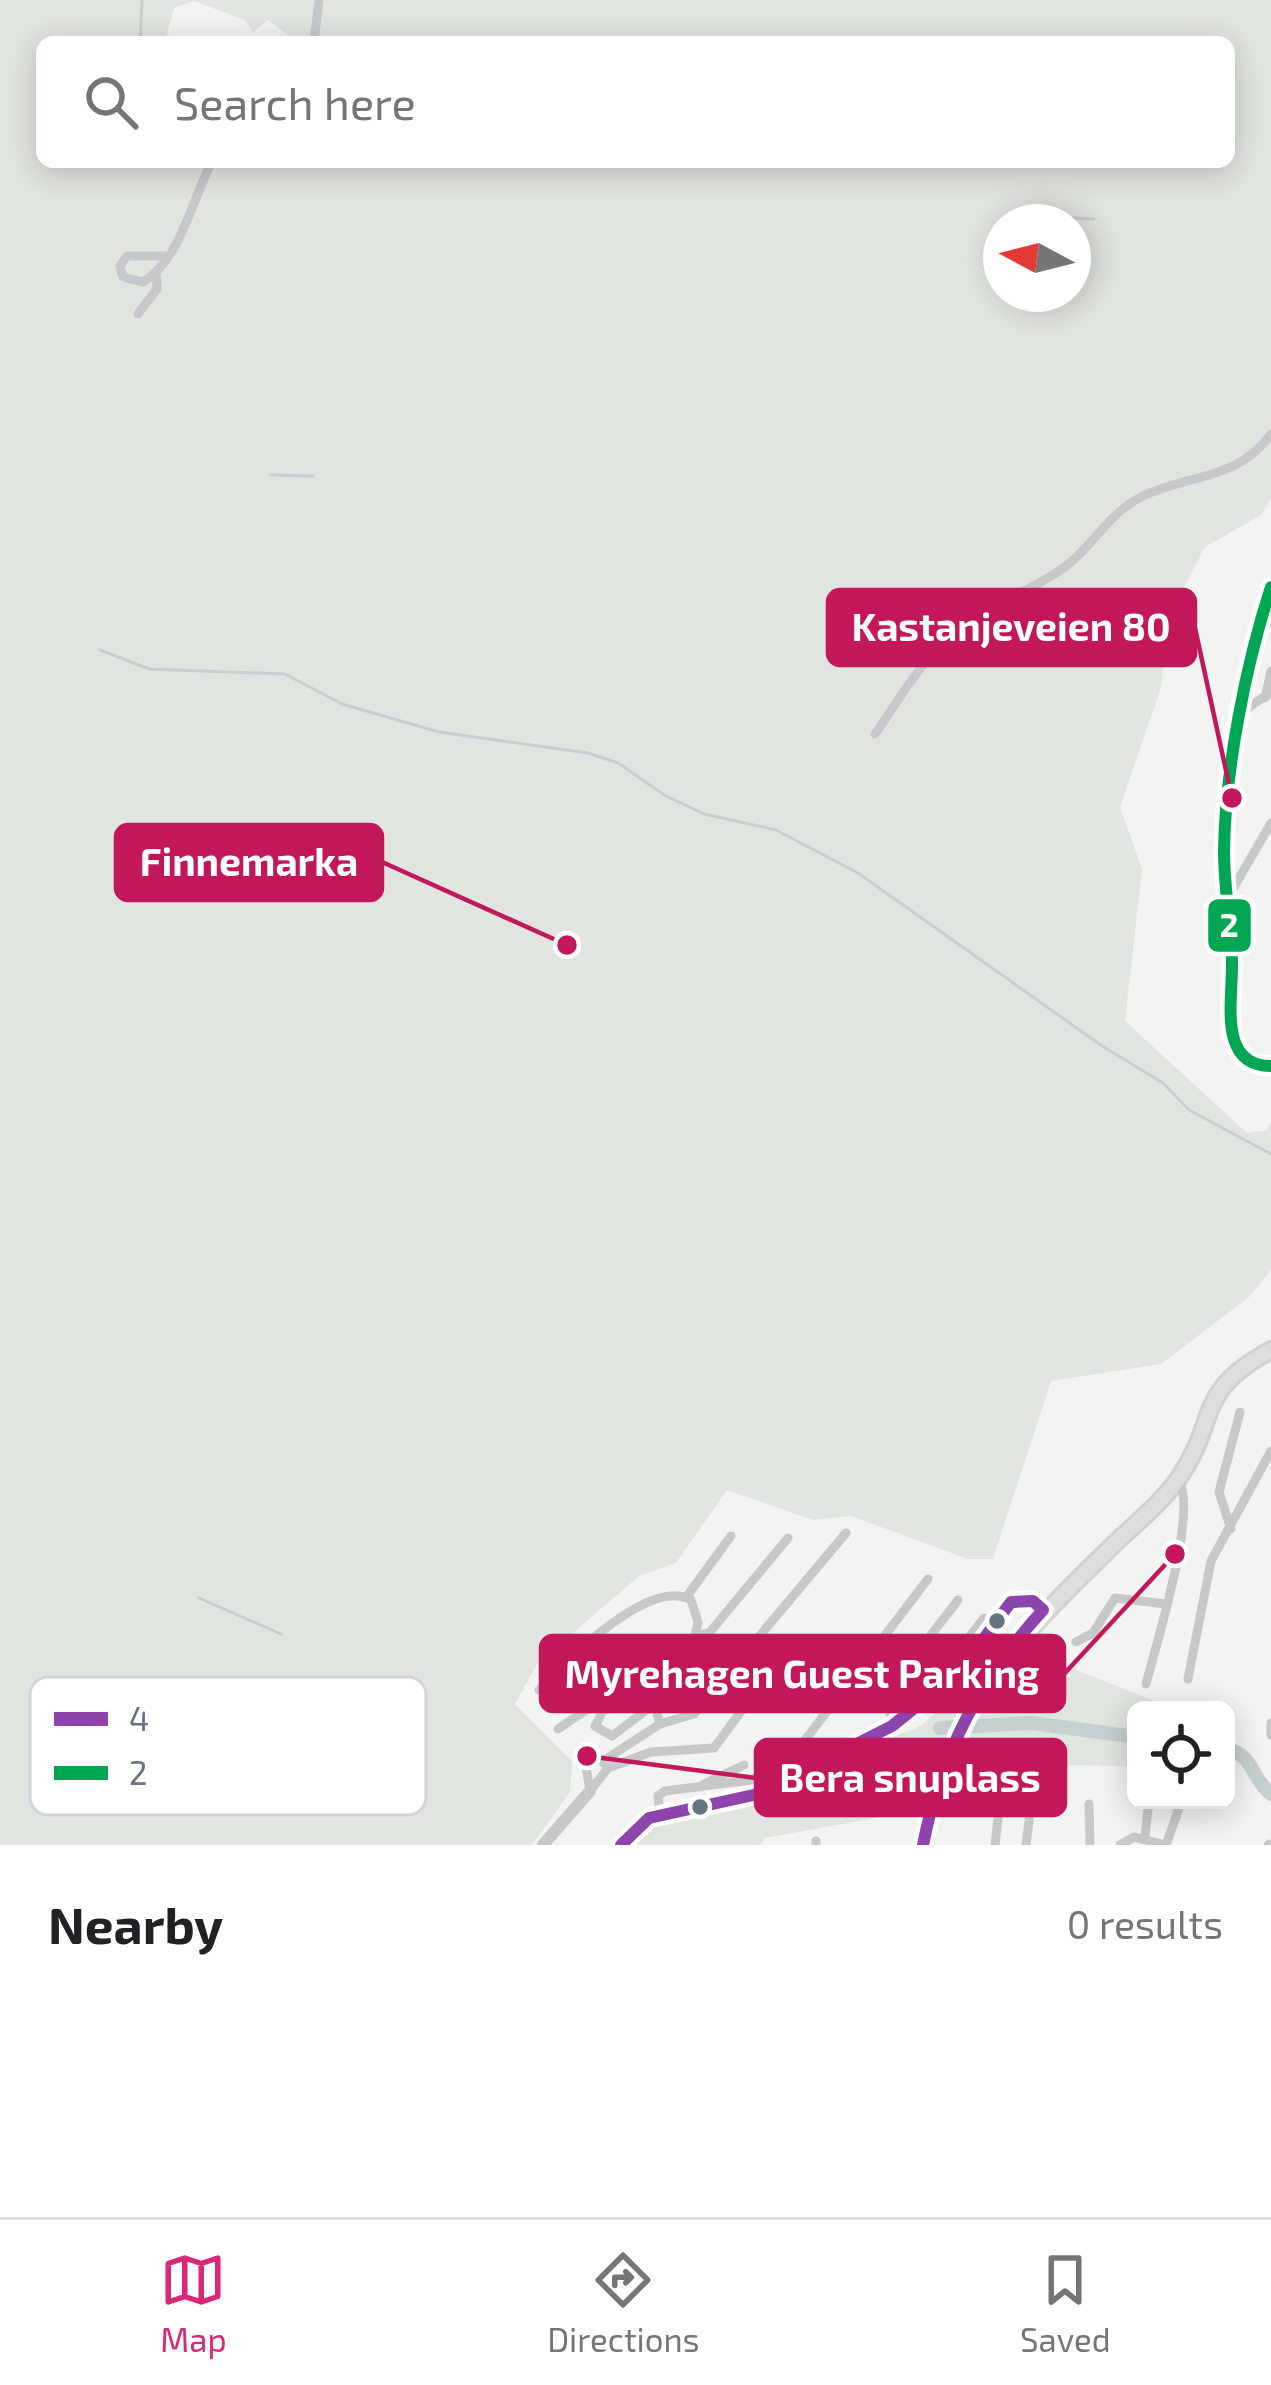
<!DOCTYPE html>
<html lang="en">
<head>
<meta charset="utf-8">
<style>
	:root { --surface:#fff; --page:#f2f2f2; --text:#202124; --muted:#757577; --line:#e0e0e0; --accent:#db2777 }
	body { margin:0; font-family:"Exo 2",sans-serif; background:var(--page); color:var(--text) }
	.controls { position:absolute; right:36px; bottom:36px; display:grid; overflow:hidden; border-radius:18px; box-shadow:0 6px 30px #0003 }
	.controls button { width:108px; height:108px; display:grid; place-items:center; padding:0; border:0; border-bottom:3px solid var(--line); background:var(--surface); color:var(--text); font:60px sans-serif }
	.compass { position:absolute; left:983px; top:204px; width:108px; height:108px; border-radius:50%; background:var(--surface); box-shadow:0 6px 30px #0003; rotate:277deg }
	.list { margin:0; padding:0; list-style:none }
	h2 { display:flex; justify-content:space-between; align-items:center; height:156px; margin:0; padding:0 48px; font-size:51px }
	h2 small { font-size:39px; font-weight:400; color:var(--muted) }
	.icon { flex:none; width:66px; height:66px; fill:none; stroke:currentColor; stroke-width:2; stroke-linecap:round; stroke-linejoin:round }
	.map { position:relative; flex:none; width:1271px; height:1845px; overflow:hidden }
	.search { position:absolute; background:var(--surface); box-shadow:0 6px 30px #0003; left:36px; right:36px; top:36px; height:132px; display:flex; align-items:center; gap:30px; box-sizing:border-box; padding:0 42px; border-radius:18px; color:var(--muted); font-size:45px }
	.sheet { height:372px; background:var(--surface) }
	nav { display:flex; justify-content:space-around; align-items:center; box-sizing:border-box; height:168px; border-top:3px solid var(--line); background:var(--surface); font-size:33px; color:var(--muted) }
	nav a { display:grid; justify-items:center; gap:6px }
	nav .on { color:var(--accent) }
	.map>svg:first-child { display:block }
</style>
</head>
<body>
<div class="map">
<svg width="1271" height="1845" viewBox="0 0 1271 1845">
	<rect width="100%" height="100%" fill="#f3f3f1"/>
	<g fill="#e1e5df" fill-rule="evenodd">
		<path d="M0,0h1271v499l-10,16 -56,32 -33,64 -12,80 -40,116 22,62 -17,152 122,112 20,-3 4,-8v148l-22,27 -88,67 -110,17 -58,178h-25l-117,-43 -38,4 -86,-30 -51,73 -37,13 -102,88 -22,40 57,57 -2,31 -38,53h-532zM194,1l51,19 8,12 15,-12 28,22h933v120h-1187v-120h123l9,-34zM1001,222h72v72h-72z"/>
		<path d="M1039,1655l138,55h-41v56c-30,1 -66,-4 -96,3 -63,13 -58,31 -128,9l-3,34 -144,26 -5,7h-133l21,-19 19,-7 96,-20 128,-65c57,-1 49,-60 91,-73 18,-5 40,-4 57,-6z"/>
	</g>
	<g fill="none" stroke-linecap="round" stroke-linejoin="round">
		<g stroke="#c7cfd1" stroke-width="3">
			<polyline points="140,42 142,0"/>
			<polyline points="1037,216 1094,219"/>
			<polyline points="270,475 313,476"/>
			<polyline points="100,650 149,669 285,674 342,704 439,732 588,753 618,763 666,796 704,814 776,830 858,873 1102,1046 1163,1083 1189,1110 1271,1154"/>
			<polyline points="199,1598 281,1634"/>
		</g>
		<g stroke="#c7cfd1" stroke-width="14">
			<polyline points="940,1728 1032,1723 1136,1737"/>
			<path d="M1226,1748c29,8 25,31 45,46"/>
		</g>
		<defs>
			<path id="secondary" d="M923,1845c22,-135 92,-204 185,-295 23,-23 52,-45 71,-72 41,-61 14,-85 92,-128"/>
		</defs>
		<use href="#secondary" stroke="#d0d1d1" stroke-width="20"/>
		<g stroke="#c7c8c9" stroke-width="9">
			<polyline points="314,42 319,0"/>
			<path d="M168,256h-41l-7,10 3,11 20,5c39,-24 48,-82 69,-120"/>
			<polyline points="138,314 157,289 156,272"/>
			<polyline points="1271,587 1249,653 1224,849 1232,963 1229,1023 1241,1056 1253,1066 1271,1066"/>
			<polyline points="1265,698 1271,671"/>
			<polyline points="1239,714 1271,692"/>
			<path d="M875,734c28,-40 53,-86 95,-114 28,-18 61,-30 89,-49 32,-21 48,-57 82,-74 47,-23 96,-16 130,-63"/>
			<polyline points="1226,890 1234,887 1271,823"/>
			<polyline points="1231,1529 1219,1492 1240,1412"/>
			<polyline points="687,1596 731,1536"/>
			<polyline points="1076,1642 1093,1633 1115,1598 1166,1604"/>
			<polyline points="1188,1679 1211,1561 1271,1451"/>
			<polyline points="949,1681 949,1663 984,1618"/>
			<path d="M1146,1684c10,-39 53,-176 32,-205"/>
			<path d="M539,1690c27,-29 111,-114 152,-90l7,22 -3,15"/>
			<polyline points="1271,1723 1271,1735"/>
			<polyline points="660,1724 656,1710 649,1708 612,1736 595,1726 603,1711 669,1677 695,1637 710,1632 788,1538"/>
			<path d="M892,1726c-13,-34 45,-97 66,-126"/>
			<polyline points="558,1729 663,1658 686,1655"/>
			<polygon points="599,1758 608,1768 590,1791 586,1767"/>
			<polyline points="603,1761 660,1724 694,1714 846,1533"/>
			<polyline points="608,1768 651,1752 714,1748 787,1649"/>
			<polyline points="704,1784 744,1765"/>
			<polyline points="1089,1804 1090,1845"/>
			<polyline points="660,1814 658,1796 665,1791 751,1780 789,1761 928,1579"/>
			<polyline points="1145,1837 1149,1800"/>
			<polyline points="816,1841 816,1845"/>
			<polyline points="995,1845 999,1809"/>
			<polyline points="1026,1845 1031,1806"/>
			<polyline points="1120,1845 1134,1837 1166,1845"/>
			<polyline points="1166,1845 1182,1800"/>
			<polyline points="1268,1845 1269,1844"/>
		</g>
		<g stroke="#c7c8c9" stroke-width="12">
			<polyline points="543,1845 590,1791"/>
			<polyline points="621,1845 649,1818 758,1794 892,1726 959,1672 1011,1602 1028,1599 1043,1610"/>
		</g>
		<use href="#secondary" stroke="#dddedd" stroke-width="14"/>
		<defs>
			<path id="bus-1" d="M621,1845l28,-27 109,-24 134,-68 67,-54 52,-70 22,-1 10,9c-63,69 -102,143 -120,235"/>
			<path id="bus-2" d="M1271,587c-25,76 -46,183 -47,264 0,37 7,74 8,111 1,37 -15,104 39,104"/>
		</defs>
		<use href="#bus-1" stroke="#fff" stroke-width="21"/>
		<use href="#bus-2" stroke="#fff" stroke-width="21"/>
		<use href="#bus-1" stroke="#8e44ad" stroke-width="12"/>
		<use href="#bus-2" stroke="#00a651" stroke-width="12"/>
	</g>
	<g fill="#657480" stroke="#fff" stroke-width="4.5">
		<circle cx="997" cy="1621" r="10"/>
		<circle cx="700" cy="1807" r="10"/>
	</g>
	<rect x="30" y="1677" width="396" height="138" rx="18" fill="#fff" stroke="#d1d5d9" stroke-width="3"/>
	<rect x="54" y="1712" width="54" height="14" fill="#8e44ad"/>
	<rect x="54" y="1766" width="54" height="14" fill="#00a651"/>
	<g font-size="33" fill="#657480">
		<text x="129" y="1731">4</text>
		<text x="129" y="1785">2</text>
	</g>
	<path fill="none" stroke="#c2185b" stroke-width="4.5" d="M1232 798L1195 628M567 945L382 862M1175 1554L1064 1674M587 1756L756 1778"/>
	<g fill="#c2185b" stroke="#fff" stroke-width="4.5">
		<circle cx="1232" cy="798" r="12"/>
		<circle cx="567" cy="945" r="12"/>
		<circle cx="1175" cy="1554" r="12"/>
		<circle cx="587" cy="1756" r="12"/>
	</g>
	<g fill="#c2185b" stroke="#c2185b" stroke-width="4.5">
		<rect x="828" y="590" width="367" height="75" rx="12"/>
		<rect x="116" y="825" width="266" height="75" rx="12"/>
		<rect x="541" y="1636" width="523" height="75" rx="12"/>
		<rect x="756" y="1740" width="309" height="75" rx="12"/>
	</g>
	<g font-size="39" text-anchor="middle" font-weight="bold" fill="#fff">
		<text x="1011" y="641">Kastanjeveien 80</text>
		<text x="249" y="876">Finnemarka</text>
		<text x="802" y="1688">Myrehagen Guest Parking</text>
		<text x="910" y="1792">Bera snuplass</text>
	</g>
	<rect stroke="#fff" stroke-width="4.5" x="1206" y="897" width="47" height="57" rx="12" fill="#00a651"/>
	<g font-size="33" text-anchor="middle" font-weight="bold" fill="#fff">
		<text x="1229" y="937">2</text>
	</g>
</svg>
<div class="controls">
<button><svg class="icon" aria-label="locate" viewBox="0 0 24 24"><circle cx="12" cy="12" r="6"/><path d="M12 2v4M12 18v4M2 12h4M18 12h4"/></svg></button>
</div>
<svg class="compass" viewBox="-18 -18 36 36"><path d="M0-13l5 13h-10z" fill="#e53935"/><path d="M0 13l5-13h-10z" fill="#757577"/></svg>
<div class="search"><svg class="icon" aria-label="search" viewBox="0 0 24 24"><circle cx="10" cy="10" r="6"/><path d="M15 15l6 6"/></svg>Search here</div>
</div>
<section class="sheet">
<h2>Nearby<small>0 results</small></h2>
<ul class="list">
</ul>
</section>
<nav>
<a class="on"><svg class="icon" aria-label="map" viewBox="0 0 24 24"><path d="M3 6l6-2 6 2 6-2v14l-6 2-6-2-6 2zM9 4v14M15 6v14"/></svg>Map</a>
<a><svg class="icon" aria-label="directions" viewBox="0 0 24 24"><path d="M12 3l9 9-9 9-9-9zM9 14v-3h6M13 9l2 2-2 2"/></svg>Directions</a>
<a><svg class="icon" aria-label="saved" viewBox="0 0 24 24"><path d="M7 4h10v16l-5-4-5 4z"/></svg>Saved</a>
</nav>
</body>
</html>
